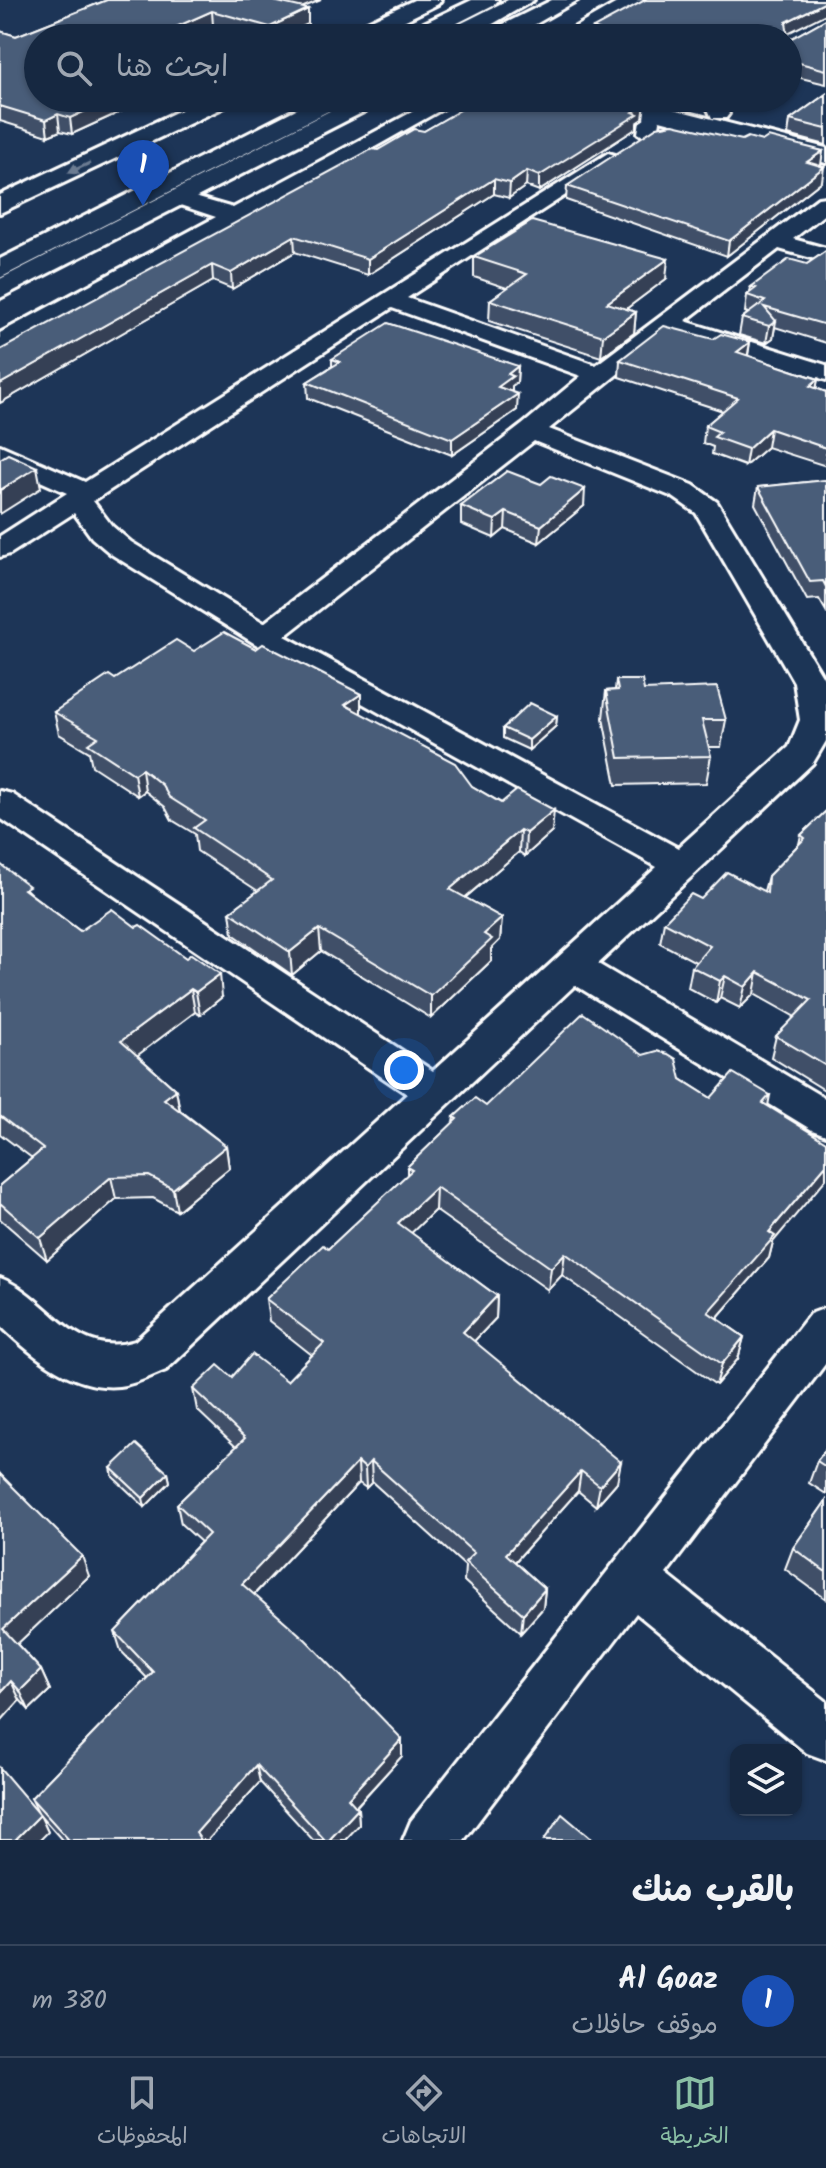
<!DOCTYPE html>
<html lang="ar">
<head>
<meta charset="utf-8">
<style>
	:root { --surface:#162841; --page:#1f3048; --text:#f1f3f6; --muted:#9ea6b1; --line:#35445a; --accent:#8abfa5 }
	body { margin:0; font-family:Kalam,"Playpen Sans Arabic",sans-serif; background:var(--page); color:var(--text); direction:rtl }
	.controls { position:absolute; right:24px; bottom:24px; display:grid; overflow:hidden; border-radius:16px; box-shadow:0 2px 6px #0004 }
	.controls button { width:72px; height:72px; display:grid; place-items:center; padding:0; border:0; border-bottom:2px solid var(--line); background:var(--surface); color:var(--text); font:40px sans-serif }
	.you { position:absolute; left:404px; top:1070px; width:28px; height:28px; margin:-20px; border:6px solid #fff; border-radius:50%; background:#1a73e8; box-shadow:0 0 0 12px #1a73e833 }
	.badge { display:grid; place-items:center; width:52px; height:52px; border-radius:50%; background:var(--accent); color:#fff; font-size:26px; font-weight:700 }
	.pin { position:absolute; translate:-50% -66px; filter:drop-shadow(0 2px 4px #0008) }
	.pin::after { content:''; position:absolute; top:42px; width:28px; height:24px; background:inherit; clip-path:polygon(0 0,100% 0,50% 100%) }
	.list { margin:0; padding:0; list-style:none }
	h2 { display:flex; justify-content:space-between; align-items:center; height:104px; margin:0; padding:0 32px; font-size:34px }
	h2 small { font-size:26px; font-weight:400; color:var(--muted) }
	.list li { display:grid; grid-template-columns:52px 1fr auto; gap:24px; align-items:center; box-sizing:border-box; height:112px; padding:0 32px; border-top:2px solid var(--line) }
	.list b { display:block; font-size:30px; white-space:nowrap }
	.list p { margin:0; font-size:26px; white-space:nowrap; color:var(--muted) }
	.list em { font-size:26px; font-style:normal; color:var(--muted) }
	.icon { flex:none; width:44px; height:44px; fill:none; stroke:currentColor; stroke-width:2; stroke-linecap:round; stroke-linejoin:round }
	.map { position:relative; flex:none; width:826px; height:1840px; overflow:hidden; direction:ltr }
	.search { position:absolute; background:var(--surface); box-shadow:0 2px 6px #0004; left:24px; right:24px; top:24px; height:88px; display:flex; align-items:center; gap:20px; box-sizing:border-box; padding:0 28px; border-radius:44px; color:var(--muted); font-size:30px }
	.sheet { height:216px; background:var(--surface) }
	nav { display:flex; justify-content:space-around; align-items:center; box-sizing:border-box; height:112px; border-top:2px solid var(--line); background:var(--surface); font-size:22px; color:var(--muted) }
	nav a { display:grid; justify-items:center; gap:4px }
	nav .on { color:var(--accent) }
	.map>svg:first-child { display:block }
</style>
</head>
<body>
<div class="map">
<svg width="826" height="1840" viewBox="0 0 826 1840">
	<rect width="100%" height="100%" fill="#1d3557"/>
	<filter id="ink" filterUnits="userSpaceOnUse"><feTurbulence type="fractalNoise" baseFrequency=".0125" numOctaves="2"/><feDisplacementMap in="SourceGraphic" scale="16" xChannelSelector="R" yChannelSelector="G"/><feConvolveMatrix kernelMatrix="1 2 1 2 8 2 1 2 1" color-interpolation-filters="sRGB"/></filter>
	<g filter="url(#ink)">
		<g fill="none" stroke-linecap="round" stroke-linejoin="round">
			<defs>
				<g id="minor">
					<polygon points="622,0 644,0 578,38 556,38"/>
					<polygon points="438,98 462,98 243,221 0,350 0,333 216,217 174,203 170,199 174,195 181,193 233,208"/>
					<polygon points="703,98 723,98 729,114 726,118 712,118"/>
					<polygon points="646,103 653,105 660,121 658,133 648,139 638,133 640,121 636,109"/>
					<path d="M608,153l7,2 3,4 -3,4 -208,135 189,67 222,-167 8,-1v16l-33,26 33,9v14l-47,-13 -94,72 141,44v15l-156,-48 -121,97 144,56 24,17 109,180v59l-13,22 -215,201 228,135v36l-14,-5 -237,-145 -409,385c-15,6 -31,14 -47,16 -46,5 -89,-32 -119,-61v-47c49,18 73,82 135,63l272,-247 -407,-276v-27l12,3 421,277 224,-204 -403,-224 -143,-89 -19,-16 -18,-25 -64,41 -10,3v-21l67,-43 -67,-30v-18l85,37zM392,308l189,68 -59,49 -258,198 -133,-81 -19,-16 -19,-25zM534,441l139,56 23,16 98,169 6,38 -11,27 -111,101 -393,-212z"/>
					<polygon points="826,1308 826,1363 666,1574 826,1701 826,1760 807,1753 636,1613 464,1840 403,1840 411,1821 810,1314"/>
				</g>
				<g id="tertiary">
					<polygon points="414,0 441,0 438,4 369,38 341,38 344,33"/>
					<polygon points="552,0 578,0 511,38 483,38 486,33"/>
					<polygon points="206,98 237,98 233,103 0,213 0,195"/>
					<polygon points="355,98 385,98 381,103 0,298 0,279"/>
					<polygon points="590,98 630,98 826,148 826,163 594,103"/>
				</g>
				<g id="secondary">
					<polygon points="472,0 498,0 495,4 428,38 400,38 403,33"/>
					<polygon points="508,0 534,0 472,36 464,38 453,31 456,26"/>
					<polygon points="318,98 348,98 344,103 0,278 0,259"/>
				</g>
			</defs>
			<use href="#minor" stroke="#fff" stroke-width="6"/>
			<use href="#tertiary" stroke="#fff" stroke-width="6"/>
			<use href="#secondary" stroke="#fff" stroke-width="6"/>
			<use href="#minor" fill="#1d3557" fill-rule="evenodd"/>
			<use href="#tertiary" fill="#1d3557" fill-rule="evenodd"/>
			<use href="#secondary" fill="#1d3557" fill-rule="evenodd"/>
		</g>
		<g fill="#405068" stroke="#fff" stroke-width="2">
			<polygon points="107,0 302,8 308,24 279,38 257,38 213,26 187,38 38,38 38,98 144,98 144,101 72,134 60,131 48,136 0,121 0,31 16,36"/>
			<polygon points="826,19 826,84 788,75 788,38 593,32 593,28 787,34 788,37 792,38"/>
			<polygon points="826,94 826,145 788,135 790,120"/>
			<polygon points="468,98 619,98 643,119 637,123 637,128 539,191 526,186 509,198 494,194 368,275 295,252 232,289 213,281 0,403 378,150 424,131 472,104 468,103"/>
			<polygon points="642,98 674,98 665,104"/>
			<polygon points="742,140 762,141 823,151 820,166 822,181 727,256 566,200 567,186"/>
			<polygon points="826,251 826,343 775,327 773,338 766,343 739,335 742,318 748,313 745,312 747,295 750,293 751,287 807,264"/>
			<polygon points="474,257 666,279 626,309 636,312 634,333 601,357 489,321 490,300 507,288 474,277"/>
			<polygon points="713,339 750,342 748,356 818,379 816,388 826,392 826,466 767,447 745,466 712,454 713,447 703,443 705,426 723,411 619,377 620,360"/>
			<polygon points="332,359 518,366 517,382 512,386 512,392 517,410 452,455 308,398 307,382 332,366"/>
			<polygon points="826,480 826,611 819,599 807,600 755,504 758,487"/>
			<polygon points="541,484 584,506 539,543 505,529 494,538 461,524 461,506"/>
			<polygon points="194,651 361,714 472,786 552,832 525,856 519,852 465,898 502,918 500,940 491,949 491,961 431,1018 321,951 292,975 233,934 230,912 258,891 197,851 195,834 172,820 165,807 145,791 138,796 92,766 89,752 59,734 54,712 115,679"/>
			<polygon points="616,680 726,720 721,747 708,747 711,756 706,783 616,785 603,718 606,691 615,690"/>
			<polygon points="557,716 556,726 529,750 503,738 503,728"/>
			<polygon points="826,811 826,1091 771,1057 776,1036 795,1017 754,994 740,1008 720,998 716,1003 688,988 692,967 696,962 660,943 664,922 701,899 764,891 768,876 799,844 801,835"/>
			<polygon points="0,864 31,894 80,931 222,997 200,1015 195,1012 137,1055 176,1090 180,1110 226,1146 229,1168 177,1211 153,1198 116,1199 47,1260 0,1219 0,1185 32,1158 0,1134"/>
			<polygon points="643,1055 711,1098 770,1095 768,1106 773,1242 769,1258 717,1318 744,1337 738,1359 716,1385 562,1275 548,1290 435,1210 411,1233 497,1296 496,1318 474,1341 617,1482 596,1506 578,1491 515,1562 545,1589 543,1608 521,1633 464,1581 465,1566 372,1482 366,1488 359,1483 254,1595 402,1756 356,1807 358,1809 359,1825 345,1840 313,1840 260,1782 208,1840 62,1840 40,1815 48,1832 31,1798 147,1678 121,1651 115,1632 201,1542 181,1524 177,1504 236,1447 197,1410 193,1389 232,1377 287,1381 312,1355 269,1321 266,1299 328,1249 407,1175 407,1167 453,1123 454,1117"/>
			<polygon points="826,1449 826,1494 809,1483 817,1461"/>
			<polygon points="111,1468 168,1473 170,1482 145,1507 113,1477"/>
			<polygon points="0,1474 89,1576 17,1644 41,1670 50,1690 29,1710 20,1700 0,1722"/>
			<polygon points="826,1501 826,1599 785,1569 793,1548"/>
		</g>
		<g fill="#344155" stroke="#fff" stroke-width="2">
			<polygon points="284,0 321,0 279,17 278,2"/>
			<polygon points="826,2 826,14 784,35 786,22"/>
			<polygon points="308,9 308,24 279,38 271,38 270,27"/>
			<polygon points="212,11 213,26 187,38 151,38"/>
			<polygon points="114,98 144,98 144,101 72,134 70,118"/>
			<polygon points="666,98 674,98 665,104"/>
			<polygon points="645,104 643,119 637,123 637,128 539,191 539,176"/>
			<polygon points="58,114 60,131 48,136 46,120"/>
			<polygon points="823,151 821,165 804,176 807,162"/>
			<polygon points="824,167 822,181 727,256 729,241"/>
			<polygon points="527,171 526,186 509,198 510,183"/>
			<polygon points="494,179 494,194 368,275 368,259"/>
			<polygon points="294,236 295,252 232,289 231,273"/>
			<polygon points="668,259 666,279 606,324 607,303"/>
			<polygon points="212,265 213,281 0,403 0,384"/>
			<polygon points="636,312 634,333 601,357 603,336"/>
			<polygon points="776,321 773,338 766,343 769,326"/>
			<polygon points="750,342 747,359 737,352"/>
			<polygon points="518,366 517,382 512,386 512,392 498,387 508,374"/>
			<polygon points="818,379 815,396 810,386"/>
			<polygon points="518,394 517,410 452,455 452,439"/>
			<polygon points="770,429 767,447 745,466 748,449"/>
			<polygon points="37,467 41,488 0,514 0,490"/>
			<polygon points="585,489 584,506 539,543 541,526"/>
			<polygon points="506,512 505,529 494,538 495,520"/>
			<polygon points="361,694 361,717 345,705"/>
			<polygon points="557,716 556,726 529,750 529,740"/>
			<polygon points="142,769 145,791 138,796 134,774"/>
			<polygon points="554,810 552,832 525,856 526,833"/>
			<polygon points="520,830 519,852 449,911 450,889"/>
			<polygon points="502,918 500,940 491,949 491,961 431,1018 431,996 484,934"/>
			<polygon points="319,929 321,951 292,975 290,952"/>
			<polygon points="758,972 754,994 740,1008 745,987"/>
			<polygon points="220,974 222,997 200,1015 196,992"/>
			<polygon points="725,976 720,998 716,1003 720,981"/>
			<polygon points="191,989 195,1012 126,1064 121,1041"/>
			<polygon points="176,1090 180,1112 164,1099"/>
			<polygon points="226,1146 229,1168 177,1211 173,1189"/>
			<polygon points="826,1165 826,1179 773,1242 769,1258 703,1334 708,1312 769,1232"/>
			<polygon points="111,1177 116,1199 47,1260 40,1238"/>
			<polygon points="436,1187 435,1210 398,1246 398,1223"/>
			<polygon points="565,1253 562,1275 548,1290 551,1268"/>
			<polygon points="497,1296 496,1318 462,1354 463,1332"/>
			<polygon points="744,1337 738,1359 716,1385 722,1364"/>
			<polygon points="371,1461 372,1482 366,1488 365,1468"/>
			<polygon points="358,1462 359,1483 246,1603 242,1584"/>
			<polygon points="621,1462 617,1482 596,1506 600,1486"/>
			<polygon points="581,1471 578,1491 504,1574 506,1554"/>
			<polygon points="168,1473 170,1482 145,1507 143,1498"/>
			<polygon points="82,1556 89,1576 12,1649 3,1629"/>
			<polygon points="545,1589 543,1608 521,1633 523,1614"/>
			<polygon points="41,1670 50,1690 29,1710 20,1691"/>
			<polygon points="11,1681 20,1700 0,1722 0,1693"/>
			<polygon points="402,1739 402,1756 349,1814 348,1798"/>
			<polygon points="256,1765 260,1782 208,1840 198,1840 196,1833"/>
			<polygon points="358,1809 359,1825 345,1840 329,1840"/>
			<polygon points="40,1815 48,1832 40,1840 15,1840"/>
		</g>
		<g fill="#4a5d79" stroke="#fff" stroke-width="2">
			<polygon points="107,0 284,0 278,2 308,9 270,27 212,11 151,38 38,38 38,98 114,98 70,118 58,114 46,120 0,106 0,31 16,36"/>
			<polygon points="645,0 826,0 826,2 786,22 788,37 792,38 826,19 826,70 788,60 788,38 583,38 598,30 593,28"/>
			<polygon points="826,94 826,129 790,120"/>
			<polygon points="481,98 619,98 645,104 633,112 638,114 539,176 527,171 510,183 494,179 368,259 294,236 231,273 212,265 0,384 0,350 372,149 378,150 414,129 424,131"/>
			<polygon points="673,124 742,140 748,137 762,141 768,137 823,151 807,162 824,167 729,241 567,186 657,127"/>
			<polygon points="532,221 668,259 607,303 636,312 603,336 490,300 527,274 474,257"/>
			<polygon points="826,251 826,325 764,307 776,321 769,326 742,318 765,301 747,295 756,288 751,287 789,259 807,264"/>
			<polygon points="388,323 518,366 508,374 513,376 498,387 518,394 452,439 307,382 340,362 332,359"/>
			<polygon points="664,326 713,339 721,334 750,342 737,352 818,379 810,386 826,392 826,448 770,429 748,449 714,437 720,432 705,426 738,398 620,360"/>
			<polygon points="8,454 37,467 0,490 0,459"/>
			<polygon points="507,471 541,484 551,476 585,489 541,526 506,512 495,520 461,506"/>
			<polygon points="826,480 826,587 823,581 810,582 758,487"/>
			<polygon points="224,632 256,649 263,644 361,694 345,705 455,763 472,786 501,803 517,790 554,810 526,833 520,830 450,889 502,918 484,934 492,939 431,996 319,929 290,952 230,912 272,880 194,828 205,820 169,797 162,785 142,769 134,774 88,744 98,737 54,712 109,675 115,679 176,640 194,651"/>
			<polygon points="616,680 642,680 644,690 717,687 726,720 702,720 711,756 619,758 606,691 618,690"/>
			<polygon points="530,703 557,716 529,740 503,728"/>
			<polygon points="826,811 826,1066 776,1036 811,1000 758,972 745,987 725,976 720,981 692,967 710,946 664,922 691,894 701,899 727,872 767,893 768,876 805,838 801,835"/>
			<polygon points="0,864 29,886 24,889 80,931 112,909 136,927 140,925 186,958 191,954 220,974 196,992 191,989 121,1041 176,1090 164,1099 226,1146 173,1189 149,1176 111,1177 40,1238 0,1203 0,1185 43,1149 0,1116"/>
			<polygon points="583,1013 643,1055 657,1051 668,1054 676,1059 681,1079 711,1098 733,1073 770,1095 763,1103 826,1142 826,1165 769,1232 775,1236 708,1312 744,1337 722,1364 565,1253 551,1268 436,1187 398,1223 497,1296 463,1332 621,1462 600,1486 581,1471 506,1554 545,1589 523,1614 465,1562 474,1553 371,1461 365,1468 358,1462 242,1584 306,1640 402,1739 348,1798 358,1809 329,1840 325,1840 256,1765 196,1833 201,1840 69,1840 31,1798 153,1672 115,1632 209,1534 177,1504 245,1438 193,1389 218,1365 232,1377 252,1354 287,1381 324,1343 266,1299 323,1245 328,1249 412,1170 407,1167 457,1119 454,1117 475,1098 486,1106"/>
			<polygon points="136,1444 168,1473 143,1498 111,1468"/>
			<polygon points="826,1449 826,1467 817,1461"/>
			<polygon points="0,1474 82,1556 3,1629 41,1670 20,1691 11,1681 0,1693"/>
			<polygon points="826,1501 826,1572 793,1548"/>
			<polygon points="0,1768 40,1815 15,1840 0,1840"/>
			<polygon points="562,1814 593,1840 544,1840"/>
		</g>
		<defs><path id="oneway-solid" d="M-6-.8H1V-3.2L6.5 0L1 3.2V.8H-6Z" transform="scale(2)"/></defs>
		<use fill="#6c7c92" href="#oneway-solid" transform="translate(79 168) rotate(155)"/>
	</g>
</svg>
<div class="controls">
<button><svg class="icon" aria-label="layers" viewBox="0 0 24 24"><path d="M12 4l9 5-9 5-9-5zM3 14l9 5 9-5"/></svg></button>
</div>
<div class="you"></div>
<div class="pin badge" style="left:143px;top:206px;background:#1a4fb4">1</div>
<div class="search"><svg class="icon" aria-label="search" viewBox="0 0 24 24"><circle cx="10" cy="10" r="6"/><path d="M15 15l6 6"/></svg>ابحث هنا</div>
</div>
<section class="sheet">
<h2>بالقرب منك<small></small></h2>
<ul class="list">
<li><span class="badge" style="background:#1a4fb4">1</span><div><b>Al Goaz</b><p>موقف حافلات</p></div><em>380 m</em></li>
</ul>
</section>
<nav>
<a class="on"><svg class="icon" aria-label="map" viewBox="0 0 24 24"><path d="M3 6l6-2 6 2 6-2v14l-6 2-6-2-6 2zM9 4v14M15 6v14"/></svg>الخريطة</a>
<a><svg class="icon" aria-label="directions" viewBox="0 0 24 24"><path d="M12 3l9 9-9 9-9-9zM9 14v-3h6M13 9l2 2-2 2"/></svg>الاتجاهات</a>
<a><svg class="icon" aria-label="saved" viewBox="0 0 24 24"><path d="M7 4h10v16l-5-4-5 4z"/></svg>المحفوظات</a>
</nav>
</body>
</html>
